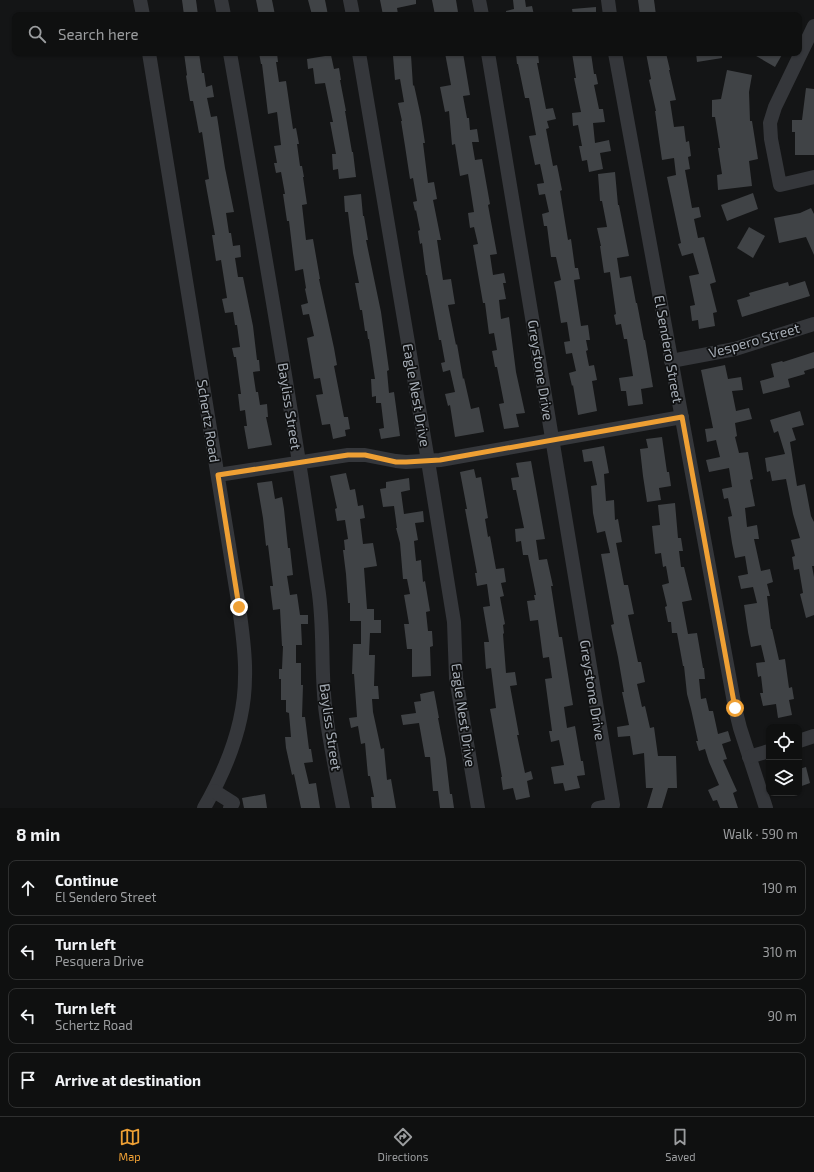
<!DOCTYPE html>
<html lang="en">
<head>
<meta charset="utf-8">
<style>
	:root { --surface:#0f1010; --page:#181919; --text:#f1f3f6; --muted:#9b9d9f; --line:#2f3030; --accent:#efa034 }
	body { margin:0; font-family:"Exo 2",sans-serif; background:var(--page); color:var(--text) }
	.controls { position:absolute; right:12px; bottom:12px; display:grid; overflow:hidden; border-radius:8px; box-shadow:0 1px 3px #0004 }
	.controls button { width:36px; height:36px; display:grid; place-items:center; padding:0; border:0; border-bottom:1px solid var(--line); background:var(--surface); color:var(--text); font:20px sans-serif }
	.stop { position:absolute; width:12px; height:12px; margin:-9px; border:3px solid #efa034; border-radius:50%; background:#fff }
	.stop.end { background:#efa034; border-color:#fff; box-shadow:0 1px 4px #0008 }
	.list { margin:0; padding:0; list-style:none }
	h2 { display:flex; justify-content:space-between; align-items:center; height:52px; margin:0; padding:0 16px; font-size:17px }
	h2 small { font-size:13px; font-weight:400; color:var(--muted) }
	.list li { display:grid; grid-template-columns:26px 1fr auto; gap:12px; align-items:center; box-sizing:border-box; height:56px; margin:0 8px 8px; padding:0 8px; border:1px solid var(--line); border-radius:8px }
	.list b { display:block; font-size:15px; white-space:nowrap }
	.list p { margin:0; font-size:13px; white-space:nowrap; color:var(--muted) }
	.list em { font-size:13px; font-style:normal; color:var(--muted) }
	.icon { flex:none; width:22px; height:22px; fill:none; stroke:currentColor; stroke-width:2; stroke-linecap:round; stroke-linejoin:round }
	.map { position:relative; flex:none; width:814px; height:808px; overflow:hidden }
	.search { position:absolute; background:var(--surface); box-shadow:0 1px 3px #0004; left:12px; right:12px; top:12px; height:44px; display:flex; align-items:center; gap:10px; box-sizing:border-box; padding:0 14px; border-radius:8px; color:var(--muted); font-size:15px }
	.sheet { height:308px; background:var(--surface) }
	nav { display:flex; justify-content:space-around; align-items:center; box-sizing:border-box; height:56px; border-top:1px solid var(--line); background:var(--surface); font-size:11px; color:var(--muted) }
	nav a { display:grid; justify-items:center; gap:2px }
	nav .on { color:var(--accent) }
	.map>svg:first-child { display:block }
</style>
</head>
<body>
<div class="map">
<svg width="814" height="808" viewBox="0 0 814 808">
	<rect width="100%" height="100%" fill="#141516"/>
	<g fill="#404346">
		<polygon points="182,0 196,0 198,15 184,15"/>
		<polygon points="256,0 272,0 275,15 259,15"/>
		<polygon points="308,0 325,0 328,15 312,15"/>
		<polygon points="380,0 416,0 416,4 397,8 398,14 383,15"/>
		<polygon points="432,0 456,0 458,12 442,15 435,15"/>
		<polygon points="513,0 525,0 526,7 532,6 534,15 506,15 506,11 514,9"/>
		<polygon points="638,0 654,0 656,15 640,15"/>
		<polygon points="596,7 596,15 573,15 572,9"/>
		<polygon points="184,53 199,53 202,73 204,73 206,87 212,85 214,97 207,98 211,117 217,116 225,168 234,212 226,213 229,233 231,233 233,246 240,245 241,257 235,258 238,277 243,277 253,326 257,360 259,360 260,371 253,372 256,392 258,392 260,405 267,404 268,417 266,417 272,445 248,449 244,426 247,426 245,410 240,411 238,394 241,394 236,357 234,357 232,348 240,347 237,325 235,325 233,312 225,313 222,299 227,298 221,260 216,261 212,235 215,235 205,180 209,179 202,132 199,133 193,101 190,101 186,76 187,75"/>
		<polygon points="259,53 277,53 278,62 276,62 279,82 286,81 293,129 296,128 299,144 297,144 300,166 302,166 304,177 303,177 307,204 302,205 306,240 313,239 320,279 319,279 334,348 337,365 334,366 344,417 348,417 350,429 345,430 346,436 333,439 330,424 322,425 316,395 323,394 320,378 314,379 307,338 314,336 309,314 303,315 301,305 308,303 305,289 306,288 303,269 295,271 289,221 287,221 283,194 285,194 281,172 276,173 274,163 277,163 274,146 281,145 277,112 268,114 262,64 261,64"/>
		<polygon points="445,53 463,53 470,95 463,96 467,118 469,118 470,130 477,129 479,142 472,142 475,160 482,159 490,204 488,205 497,254 490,255 493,275 504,273 506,283 503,283 506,299 499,300 501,319 509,317 516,372 525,413 516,414 519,427 504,429 499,404 504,403 497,367 495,367 492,351 497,350 494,333 489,334 485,303 483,303 473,245 478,244 474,227 470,228 468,213 474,212 468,174 460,176 455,144 452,145 449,111 445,112 440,87 451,85"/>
		<polygon points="522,53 538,53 539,63 537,63 546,109 553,108 556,119 547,121 549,128 546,129 553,166 557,165 562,190 560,191 568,240 571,239 575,268 578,268 580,279 574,280 581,326 588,325 590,340 586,340 588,350 586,351 589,366 594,365 597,380 592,381 597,411 578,415 573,385 572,386 569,373 576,371 572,353 566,354 564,342 570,341 567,322 561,323 556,292 554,282 561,280 556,257 551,257 547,226 544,226 542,214 549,212 545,194 539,195 537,184 544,183 540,164 535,165 529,136 536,135 529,98 525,98 518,64 517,64 516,54"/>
		<polygon points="572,53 591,53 594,74 596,74 598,84 594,85 599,109 603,109 605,122 593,123 595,143 609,140 611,151 600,153 603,169 589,172 587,160 582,161 579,146 582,146 578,125 573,126 572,113 581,112 574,78 576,78"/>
		<polygon points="646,53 666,53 670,70 669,70 676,100 670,101 674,127 684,126 686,142 689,141 691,156 688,157 690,169 685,170 692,208 699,207 701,217 694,219 698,238 704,237 716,282 710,284 717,312 713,313 715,326 699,329 698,320 692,321 690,306 695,305 689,276 699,274 693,253 682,256 678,244 681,243 667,177 676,175 674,158 662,160 655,111 656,111 649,80 651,79"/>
		<polygon points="696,53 722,53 722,58 697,62"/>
		<polygon points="751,53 783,53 775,67"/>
		<polygon points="331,55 334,69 339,68 341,80 340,80 346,111 345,111 352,152 353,152 356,177 339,179 338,169 333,170 332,154 336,154 330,122 333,122 325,83 315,84 313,68 308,69 307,59"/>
		<polygon points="411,55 413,86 414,85 421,117 425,143 423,143 428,183 434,182 437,199 433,200 441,240 437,240 443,280 451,279 455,304 448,305 456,345 457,344 463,379 464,378 471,409 479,407 484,432 455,437 450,405 448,406 445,394 455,392 450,370 443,372 441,363 445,362 441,340 439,340 427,275 426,275 422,243 420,244 418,231 420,230 416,210 415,211 413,202 417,201 413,178 410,179 405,146 401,121 402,121 398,103 404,102 400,79 395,80 393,56"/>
		<polygon points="727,70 752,75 749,92 750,121 752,121 758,159 749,161 752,186 718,190 717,175 722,174 718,148 720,148 715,117 712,117 712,100 721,99"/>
		<polygon points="806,88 814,89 814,155 795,155 795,132 792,132 792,120 802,120"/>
		<polygon points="615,172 618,205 619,205 629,256 617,258 620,278 631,276 636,303 637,303 644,340 645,340 653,387 641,389 643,404 628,406 626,391 621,391 619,378 633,376 627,339 624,339 621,324 616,325 614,315 616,314 610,272 604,273 600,246 601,246 597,228 607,227 602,201 600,201 598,174"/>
		<polygon points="753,193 758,209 727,221 721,205"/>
		<polygon points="361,194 363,216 364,216 368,240 366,240 381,312 389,370 387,371 389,393 394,392 400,436 381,439 379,429 384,428 381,403 376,403 376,396 372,397 371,379 375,379 369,339 368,339 367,331 365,331 362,310 360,310 355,283 359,283 353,253 348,212 345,212 344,196"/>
		<polygon points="811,208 814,214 814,255 806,237 779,243 774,218 800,213"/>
		<polygon points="749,227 765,236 753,258 737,248"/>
		<polygon points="805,281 810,296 742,317 737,300 750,296 749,293 788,282 789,286"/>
		<polygon points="814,352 814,368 804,371 805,374 788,379 790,387 763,394 760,381 774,377 771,364 782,361 783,362"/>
		<polygon points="725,365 728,379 741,377 743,390 732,391 736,411 749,408 752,419 735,423 737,436 735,437 739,453 748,452 753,479 750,480 755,506 745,508 747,527 757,525 759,539 754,539 761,571 770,569 773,582 767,584 770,596 767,596 771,629 772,629 779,660 785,659 789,688 792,687 794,699 789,700 792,715 778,718 776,704 763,706 760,693 763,693 761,676 758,677 756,663 765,662 761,645 751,647 748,632 744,605 757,603 753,587 741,589 738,576 748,574 745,556 735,558 732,543 728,517 732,516 728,498 724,499 722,489 732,487 729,468 709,472 706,460 720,457 716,440 707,442 705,429 713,428 701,370"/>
		<polygon points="800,411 804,425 792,428 796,440 790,442 797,486 805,484 811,516 814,522 814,566 812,566 814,577 814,615 806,618 800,594 803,593 799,569 794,570 792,557 795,556 791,540 800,538 793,514 786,479 772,481 770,471 767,472 765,458 785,454 778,431 774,433 770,420"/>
		<polygon points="662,437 667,472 669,472 671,486 659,488 661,500 647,502 643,476 640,449 648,448 646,439"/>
		<polygon points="604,446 609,473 604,474 606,501 614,500 615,520 618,519 622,542 616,543 624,585 628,585 634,614 628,615 638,662 641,662 645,682 637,684 642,707 645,706 650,728 654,727 658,756 676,756 677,788 668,788 662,808 647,808 653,788 646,788 644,753 633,755 630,736 618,737 617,727 629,725 622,692 624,692 618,657 611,625 614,624 601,554 610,553 605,531 597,533 593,513 591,486 597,485 592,461 584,462 582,450"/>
		<polygon points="531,461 545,539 536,540 539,560 547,559 553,586 551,586 559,637 562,637 571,693 573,705 564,707 567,728 575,726 581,761 583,761 585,775 577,776 580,788 565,791 563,783 554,784 551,767 564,765 559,740 551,742 549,731 552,731 545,679 552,678 549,657 543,658 538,620 530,621 527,601 535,600 534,595 536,595 528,555 523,555 521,541 516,542 515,529 524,528 516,490 513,490 511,478 519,477 516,463"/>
		<polygon points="474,469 476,478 481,477 488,518 485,519 488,537 490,536 496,569 504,568 506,582 501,583 504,596 500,597 505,624 503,625 504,633 503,634 506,673 515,672 517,685 510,686 519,735 517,735 525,773 531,771 533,779 527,781 530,797 516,800 513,788 503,790 501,777 502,777 490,709 496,708 491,668 486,669 484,642 489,642 483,607 490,606 487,584 477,586 475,573 477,573 465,509 467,509 460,472"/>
		<polygon points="346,473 350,490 355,489 358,506 363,505 365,518 360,519 363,544 373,543 377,566 364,568 367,609 374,609 374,620 381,620 381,633 370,633 369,655 375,655 374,686 378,686 379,699 372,699 373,712 381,749 384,748 387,780 391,779 396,808 372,808 371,797 374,797 370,776 368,776 365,743 361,744 358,726 351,728 349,718 357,717 354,674 352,674 353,644 361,644 361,621 350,621 350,603 348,603 346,574 343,550 345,550 344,540 348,539 345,520 337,521 335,509 337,508 330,476"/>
		<polygon points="409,478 410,490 401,492 404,514 423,511 424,522 415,523 418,540 414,541 416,561 421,560 423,582 425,581 430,611 426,612 428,631 432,631 433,646 430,647 431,676 412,677 412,649 407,649 404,624 409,624 404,595 410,594 407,579 403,579 400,543 396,528 397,528 394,506 383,507 380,489 386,488 386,482"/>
		<polygon points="272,481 275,499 282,497 284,509 288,548 290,548 293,575 287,576 290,595 297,594 300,615 308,615 308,624 301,624 302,645 296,645 296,663 301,663 301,685 303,685 302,717 305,717 309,749 311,749 313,762 304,763 309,784 316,783 320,808 301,808 294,774 292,775 286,748 285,737 291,737 289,713 286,712 286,700 281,700 281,679 279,679 279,669 282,669 283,646 282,646 280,609 273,610 270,586 273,586 268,545 266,546 263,518 257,483"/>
		<polygon points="675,503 678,538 681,538 683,551 679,551 681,567 684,567 692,600 682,602 688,634 697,633 703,668 704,668 705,679 699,679 701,699 706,698 709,711 713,711 718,734 728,731 731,741 722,744 727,759 723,760 737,791 733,793 738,808 720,808 717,800 713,801 708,790 719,785 709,762 705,749 699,751 696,741 698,741 691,709 687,694 684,666 683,666 677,633 672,633 671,622 668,622 665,607 667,606 662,585 669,583 666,566 663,567 661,553 655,554 652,526 660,525 658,505"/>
		<polygon points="434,691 439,718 438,718 446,759 450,794 452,794 454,808 440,808 438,791 433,791 430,757 425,757 419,723 403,725 401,715 416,713 414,702 421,701 420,694"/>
		<polygon points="806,767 810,783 799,787 799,769"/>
		<polygon points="265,794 267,808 244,808 242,798"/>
	</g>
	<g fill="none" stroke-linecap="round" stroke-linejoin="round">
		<g stroke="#35373b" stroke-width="14">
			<polyline points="140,0 143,15"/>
			<polyline points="221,0 224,15"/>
			<polyline points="350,0 353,15"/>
			<polyline points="479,0 482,15"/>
			<polyline points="608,0 610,15"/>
			<polyline points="814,26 775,107 770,123 771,139 780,185 814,177"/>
			<path d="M149,53l90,554c3,23 7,47 6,70 0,47 -18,91 -41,131"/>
			<path d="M230,53c31,178 62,356 88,534 7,42 2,85 8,127 4,31 11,63 17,94"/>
			<polyline points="359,53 428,461 454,622 456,678 478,808"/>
			<polyline points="488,53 613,805 598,808"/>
			<polyline points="615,53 735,708 740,728 766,808"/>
			<polyline points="671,361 735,349 814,324"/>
			<polyline points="218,475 348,455 365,455 396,461 406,462 440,460 682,417"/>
			<polyline points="799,741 814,736"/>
			<polyline points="749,757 769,751"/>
			<polyline points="214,791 233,803 230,808"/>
		</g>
	</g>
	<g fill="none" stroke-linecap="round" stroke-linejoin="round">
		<polyline stroke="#efa034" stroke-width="5" points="239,607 218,475 348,455 365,455 396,462 406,462 440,460 682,417 735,708"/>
	</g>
	<g text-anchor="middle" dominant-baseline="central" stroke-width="3.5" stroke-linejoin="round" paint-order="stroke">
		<g font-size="14" fill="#a6adb6" stroke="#0f1011">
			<text transform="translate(754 340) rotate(-16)">Vespero Street</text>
			<text transform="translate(669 349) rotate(80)">El Sendero Street</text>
			<text transform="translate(541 370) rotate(81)">Greystone Drive</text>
			<text transform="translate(417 395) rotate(80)">Eagle Nest Drive</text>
			<text transform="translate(290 406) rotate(81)">Bayliss Street</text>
			<text transform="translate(209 421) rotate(81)">Schertz Road</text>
			<text transform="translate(593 690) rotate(81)">Greystone Drive</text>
			<text transform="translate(464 715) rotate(82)">Eagle Nest Drive</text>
			<text transform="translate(331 727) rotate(82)">Bayliss Street</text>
		</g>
	</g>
</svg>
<div class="controls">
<button><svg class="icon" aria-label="locate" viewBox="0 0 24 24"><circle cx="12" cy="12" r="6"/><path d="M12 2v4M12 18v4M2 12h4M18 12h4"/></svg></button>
<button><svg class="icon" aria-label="layers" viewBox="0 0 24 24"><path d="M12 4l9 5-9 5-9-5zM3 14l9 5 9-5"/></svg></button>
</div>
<div class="stop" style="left:735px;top:708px"></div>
<div class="stop end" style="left:239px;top:607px"></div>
<div class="search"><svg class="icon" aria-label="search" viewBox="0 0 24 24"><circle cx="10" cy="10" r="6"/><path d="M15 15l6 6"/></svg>Search here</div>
</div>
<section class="sheet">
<h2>8 min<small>Walk · 590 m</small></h2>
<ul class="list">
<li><svg class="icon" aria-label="ahead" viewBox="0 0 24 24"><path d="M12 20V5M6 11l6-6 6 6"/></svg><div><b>Continue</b><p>El Sendero Street</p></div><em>190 m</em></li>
<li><svg class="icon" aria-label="left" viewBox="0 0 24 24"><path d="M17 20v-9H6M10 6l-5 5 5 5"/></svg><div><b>Turn left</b><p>Pesquera Drive</p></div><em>310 m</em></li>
<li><svg class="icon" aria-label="left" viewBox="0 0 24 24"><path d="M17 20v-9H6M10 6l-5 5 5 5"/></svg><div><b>Turn left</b><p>Schertz Road</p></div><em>90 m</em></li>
<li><svg class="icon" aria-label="arrive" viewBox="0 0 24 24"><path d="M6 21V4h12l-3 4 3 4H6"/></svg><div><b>Arrive at destination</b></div></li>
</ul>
</section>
<nav>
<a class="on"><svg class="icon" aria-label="map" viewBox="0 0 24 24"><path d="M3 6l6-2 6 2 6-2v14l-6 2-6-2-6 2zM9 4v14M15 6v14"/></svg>Map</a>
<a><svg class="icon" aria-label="directions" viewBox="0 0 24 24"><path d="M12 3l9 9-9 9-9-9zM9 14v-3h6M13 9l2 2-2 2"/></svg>Directions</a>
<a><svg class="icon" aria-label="saved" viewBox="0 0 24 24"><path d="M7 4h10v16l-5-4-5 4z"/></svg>Saved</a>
</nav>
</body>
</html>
